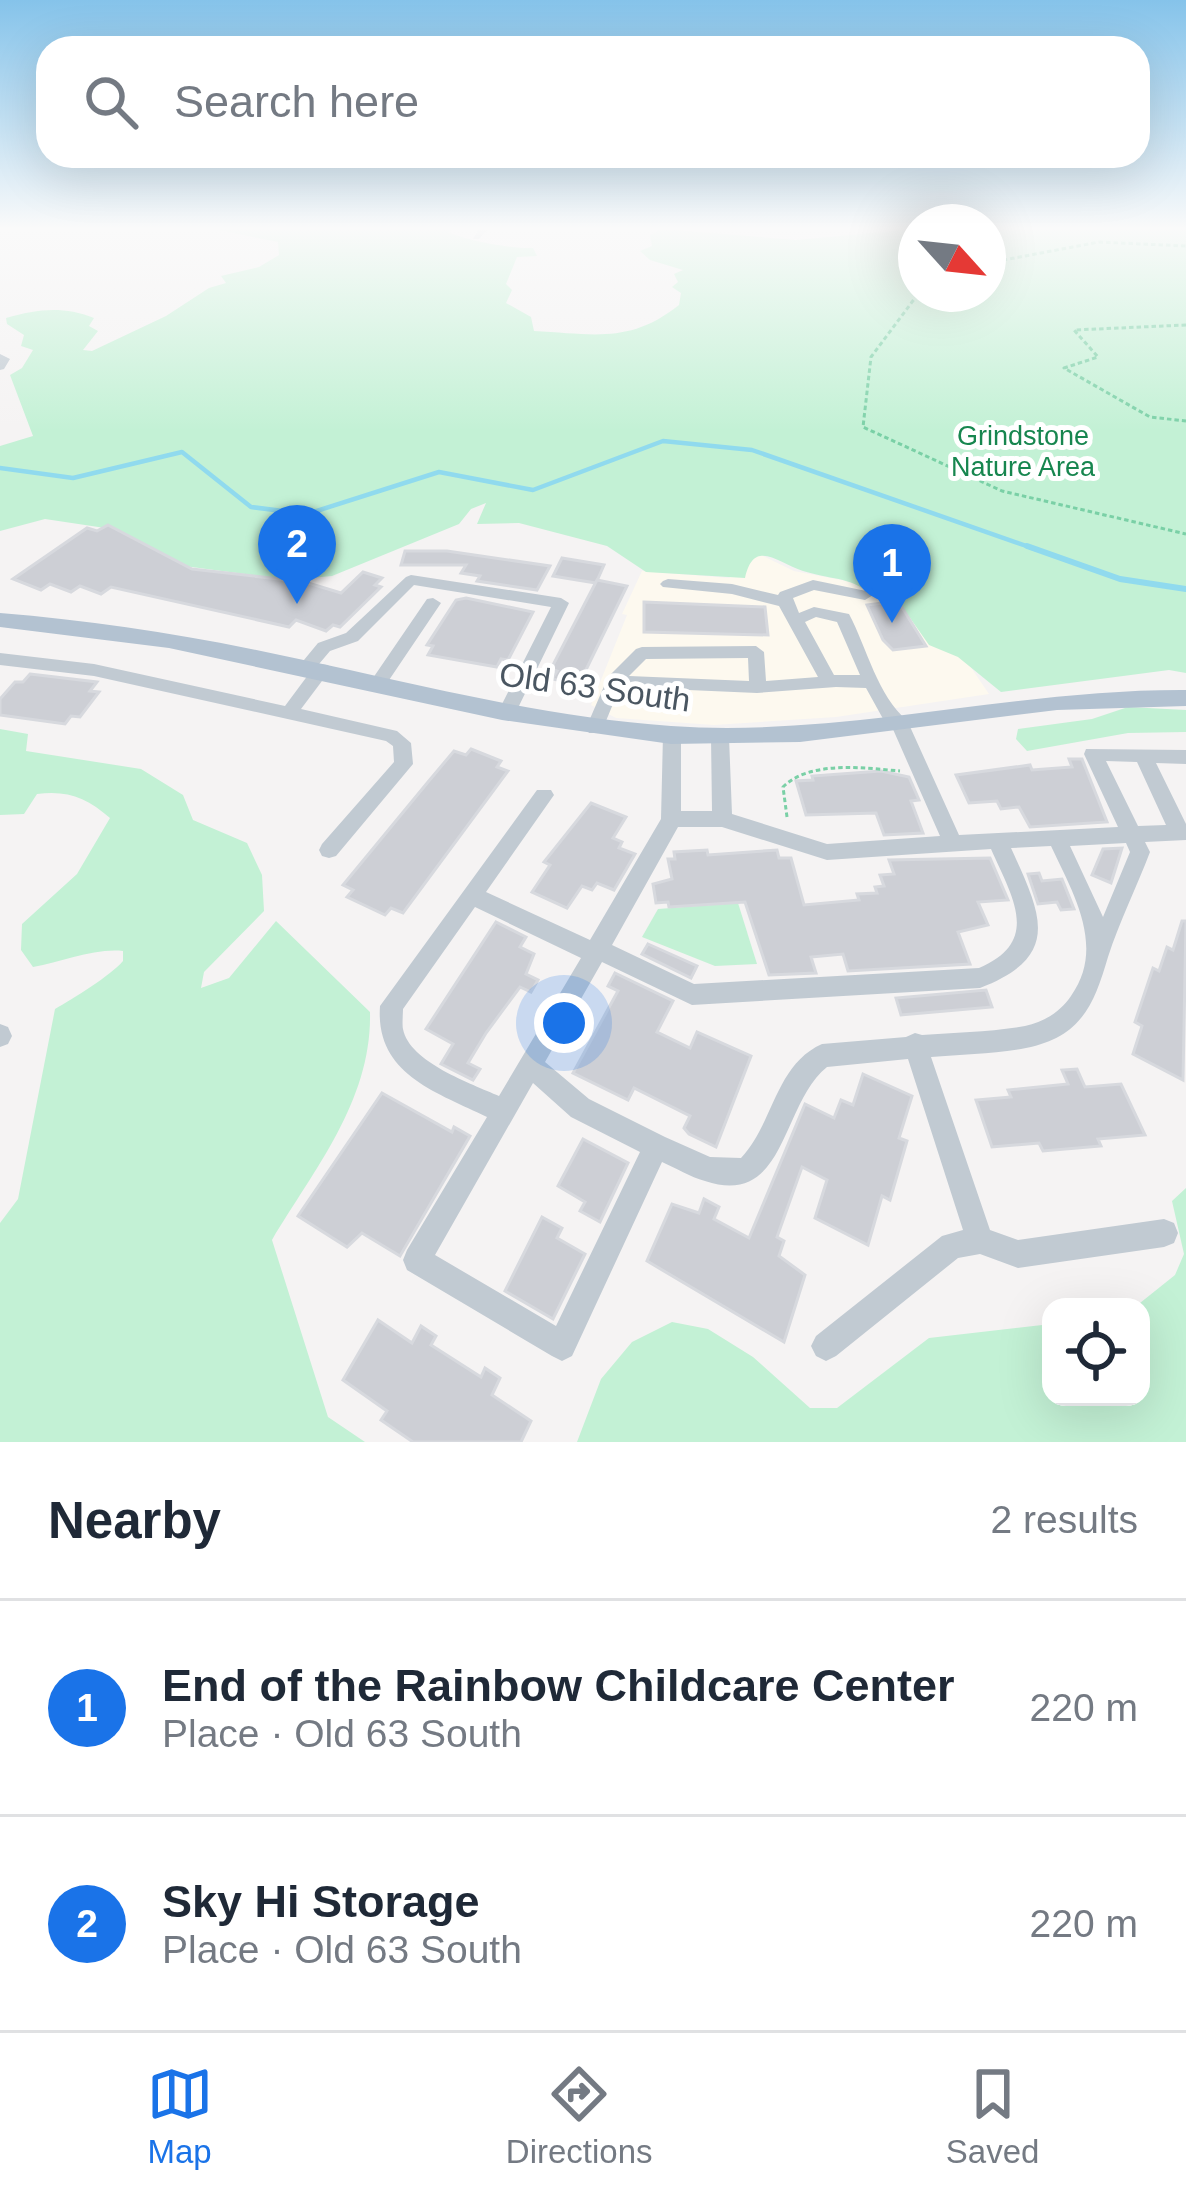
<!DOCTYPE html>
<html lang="en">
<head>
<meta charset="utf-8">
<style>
	:root { --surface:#fff; --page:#f2f2f3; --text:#1f2937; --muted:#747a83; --line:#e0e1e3; --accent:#1a73e8 }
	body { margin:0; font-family:Helvetica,sans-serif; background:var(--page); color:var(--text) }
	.controls { position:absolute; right:36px; bottom:36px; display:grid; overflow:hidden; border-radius:24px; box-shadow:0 12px 48px #0002 }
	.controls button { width:108px; height:108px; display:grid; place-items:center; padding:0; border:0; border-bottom:3px solid var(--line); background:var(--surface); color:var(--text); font:60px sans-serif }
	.compass { position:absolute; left:898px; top:204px; width:108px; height:108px; border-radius:50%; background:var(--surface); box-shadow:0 12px 48px #0002; rotate:117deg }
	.you { position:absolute; left:564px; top:1023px; width:42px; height:42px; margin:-30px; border:9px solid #fff; border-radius:50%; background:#1a73e8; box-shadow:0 0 0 18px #1a73e833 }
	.badge { display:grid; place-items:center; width:78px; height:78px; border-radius:50%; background:var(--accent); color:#fff; font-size:39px; font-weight:700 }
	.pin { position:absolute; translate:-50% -99px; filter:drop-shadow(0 3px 6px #0008) }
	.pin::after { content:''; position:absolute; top:63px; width:42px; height:36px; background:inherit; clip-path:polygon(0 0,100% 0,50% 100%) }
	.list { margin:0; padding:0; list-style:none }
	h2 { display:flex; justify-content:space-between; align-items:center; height:156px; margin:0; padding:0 48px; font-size:51px }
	h2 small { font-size:39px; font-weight:400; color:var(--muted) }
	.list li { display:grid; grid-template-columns:78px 1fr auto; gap:36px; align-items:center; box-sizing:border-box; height:216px; padding:0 48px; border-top:3px solid var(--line) }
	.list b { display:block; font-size:45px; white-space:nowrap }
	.list p { margin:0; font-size:39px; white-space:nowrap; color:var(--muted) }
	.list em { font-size:39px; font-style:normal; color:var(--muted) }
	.icon { flex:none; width:66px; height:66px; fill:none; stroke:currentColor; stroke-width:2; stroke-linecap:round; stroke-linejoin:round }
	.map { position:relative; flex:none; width:1186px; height:1442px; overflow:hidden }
	.search { position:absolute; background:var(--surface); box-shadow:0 12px 48px #0002; left:36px; right:36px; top:36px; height:132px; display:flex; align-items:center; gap:30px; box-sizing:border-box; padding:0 42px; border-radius:36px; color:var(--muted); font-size:45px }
	.sheet { height:588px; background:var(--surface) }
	nav { display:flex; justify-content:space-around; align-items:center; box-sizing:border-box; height:168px; border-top:3px solid var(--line); background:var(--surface); font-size:33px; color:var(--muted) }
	nav a { display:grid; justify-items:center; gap:6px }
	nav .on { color:var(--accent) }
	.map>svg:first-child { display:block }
</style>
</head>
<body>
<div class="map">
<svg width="1186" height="1442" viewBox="0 0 1186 1442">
	<rect width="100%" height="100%" fill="#f5f3f3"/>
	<polygon fill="#fdf9ef" points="757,553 794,571 857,583 879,601 921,594 989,694 836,717 714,725 616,718 591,705 627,615 622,614 642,571 729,578"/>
	<g fill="#c3f1d5">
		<path d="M214,229h238l-3,3c17,9 66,17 84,16l4,8 -20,1 -11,27 6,6 -6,13 25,14 3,14c60,3 96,13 145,-26l2,-12 -9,-6 6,-5 -4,-8 9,-4 -33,-10 -10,-9 12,-5 -2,-11 12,-6 134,11 120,-11v65h72v-65h198v444l-17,-3 -168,22 -43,-35 -29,-12 -33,-47 -15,3c-34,-27 -42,-19 -78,-30 -24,-7 -49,-34 -58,7l-99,-6 -39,-26 -88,-23 -42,1 9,-21 -15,6 -12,15 -127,52 -42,4 -106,-14 -79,-38 -60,-9 -45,12v-85l33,-10 -23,-61 12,-7 11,-18 -12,-4 3,-11 -17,-11 -1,-6c32,-9 57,-12 88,0l-5,8 9,5 -15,19 9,1 74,-35 43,-28 17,-5 -5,-7 38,-9 20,-12 -1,-13z"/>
		<polygon points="1128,707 1186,710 1186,732 1128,733 1027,751 1016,739 1018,729 1092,719"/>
		<path d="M0,729l28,5 -2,17 115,18 42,26 10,25 54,23 15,32 2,36 -60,61 -3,16 28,-10 47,-57 94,91c2,88 -55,156 -98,228l56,177 37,25h-365v-219l18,-24 37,-190c19,-11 55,-33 68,-48v-10c-29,-3 -61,11 -90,16l-12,-17 1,-26 55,-50 33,-56c-23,-20 -42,-28 -73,-24l-13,20 -24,1z"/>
		<polygon points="738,903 757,964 715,966 642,937 658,909"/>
		<polygon points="1186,1188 1186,1442 577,1442 601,1379 632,1342 672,1322 708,1329 753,1357 810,1408 837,1408 929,1338 1051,1324 1051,1397 1141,1397 1141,1307 1135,1307 1175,1275 1184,1254 1172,1201"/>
	</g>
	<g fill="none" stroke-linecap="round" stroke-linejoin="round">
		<polyline stroke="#90daee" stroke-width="4.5" points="0,468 73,478 182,452 251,507 307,514 439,472 533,490 663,441 752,450 1035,549"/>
		<polyline stroke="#90daee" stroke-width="6" points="1027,546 1120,579 1186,589"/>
	</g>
	<g fill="#cdcfd5" stroke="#d7d9de" stroke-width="3">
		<polygon points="108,525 192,569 305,582 341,593 363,572 382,578 375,585 381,587 340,627 333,625 326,631 296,620 289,627 111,587 101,594 80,586 71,592 50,584 41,590 13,579 87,528 97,531"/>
		<polygon points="405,551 447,551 550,566 537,590 477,581 480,576 461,573 466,565 401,565"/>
		<polygon points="562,558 604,565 596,583 553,576"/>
		<polygon points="597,580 627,586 579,684 552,679 557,671 551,669"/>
		<polygon points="466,598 533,612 508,660 501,659 497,667 428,655 433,646 427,645 456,600"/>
		<polygon points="898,601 926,646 893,650 883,640 867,605"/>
		<polygon points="644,602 765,607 768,635 644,632"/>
		<polygon points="30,674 97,682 90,691 99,692 80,717 71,716 65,724 0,715 0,699 15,682 23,682"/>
		<polygon points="471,749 501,761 497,767 508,771 403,913 391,908 385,915 347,897 353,890 343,885 428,782 454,751 466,755"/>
		<polygon points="1069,759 1082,759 1107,822 1030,827 1019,807 1001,809 997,801 969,803 956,775 1030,765 1032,770 1072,767"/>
		<polygon points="881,771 909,777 919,800 911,801 923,833 884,835 876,813 806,815 796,781 813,780 812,776"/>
		<polygon points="591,803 626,817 613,838 622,842 619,848 635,854 614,890 597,883 592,890 582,886 567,908 532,892 550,865 544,862"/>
		<polygon points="1122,848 1111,883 1092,875 1103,849"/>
		<polygon points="707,850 708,855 777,850 779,858 791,858 804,905 859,900 857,894 877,893 875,887 884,886 880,875 894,874 889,860 990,858 1008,900 978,902 988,925 958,932 970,964 848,971 843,954 811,957 816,973 769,975 745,902 669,907 668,902 656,903 653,884 672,879 668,859 675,859 674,852"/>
		<polygon points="1039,873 1042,881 1062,879 1074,909 1061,910 1057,902 1038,904 1028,874"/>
		<polygon points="1182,921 1186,921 1183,1080 1133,1054 1142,1026 1135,1022 1153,968 1159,971 1167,947 1173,950"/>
		<polygon points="496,922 526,937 520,947 534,954 526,974 538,980 531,992 520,987 486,1033 468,1063 480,1069 473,1080 441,1064 453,1044 426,1029"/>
		<polygon points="648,944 697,966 691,978 642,954"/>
		<polygon points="615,973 673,1001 657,1032 690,1048 697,1032 751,1056 716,1147 689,1134 684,1128 690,1116 634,1088 628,1100 573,1073 618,991 608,986"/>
		<polygon points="986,990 992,1007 901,1015 896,998"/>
		<polygon points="1077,1069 1085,1087 1121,1084 1145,1135 1098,1139 1101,1146 1043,1151 1039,1143 992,1147 976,1100 1011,1097 1008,1090 1068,1084 1062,1070"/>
		<polygon points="863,1074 912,1096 899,1138 907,1141 890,1200 882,1196 868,1245 815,1218 827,1180 802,1167 777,1237 784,1241 779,1256 805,1275 784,1342 647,1261 672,1204 699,1213 704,1199 719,1207 714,1219 749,1238 805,1104 834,1118 841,1100 853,1105"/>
		<polygon points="382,1093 452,1132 454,1127 470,1136 400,1256 362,1233 347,1247 298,1216"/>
		<polygon points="583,1139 628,1163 600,1222 580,1211 585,1202 558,1186"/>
		<polygon points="542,1217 562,1228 557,1238 585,1254 553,1319 505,1291"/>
		<polygon points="378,1320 412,1343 421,1326 436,1336 431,1345 481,1377 485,1368 500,1378 492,1395 531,1421 521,1442 413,1442 381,1420 387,1411 343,1380"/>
	</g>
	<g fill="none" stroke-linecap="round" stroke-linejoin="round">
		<g stroke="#7ad0a6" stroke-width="3" stroke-dasharray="4.5 3" stroke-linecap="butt">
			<polyline points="988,263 1099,242 1186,246"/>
			<polyline points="918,294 871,357 863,427 1002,491 1186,534"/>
			<polyline points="1186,325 1074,330 1098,357 1064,368 1150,417 1186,421"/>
			<path d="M787,817l-4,-30c27,-27 82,-19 117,-16"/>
		</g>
		<g fill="#c1cad2" fill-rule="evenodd">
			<polygon points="479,229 488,229 479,239 473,239"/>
			<polygon points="0,354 10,359 4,369 0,370"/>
			<polygon points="411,575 561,598 569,603 517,710 508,716 499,710 551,607 414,585 358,641 330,651 319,664 328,665 331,669 301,709 397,731 411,743 413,764 336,856 329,858 322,856 319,850 322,844 394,762 393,746 386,741 94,676 0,665 0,653 94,664 285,706 311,671 302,670 299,666 318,643 346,633 406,577"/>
			<path d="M668,579l64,5 46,11 2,-3 33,-12 58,12 2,3 -8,5 -51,-10 -21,8 6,15 15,-6 35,7c18,34 29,83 58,106l52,115 159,-8 -34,-73 2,-5 100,1v14l-30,-1 30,61v16l-41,2 5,10c-13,34 -31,71 -42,105 -14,48 -27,80 -82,91 -31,6 -64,6 -95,9l59,173 28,10 146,-21 10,4 4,10 -4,10 -10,4 -146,21 -38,-14 -22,4 -122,98 -10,5 -10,-5 -5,-10 5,-10 126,-100 21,-6 -55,-171 -81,8c-47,38 -40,141 -122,114 -15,-4 -29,-13 -43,-19l-90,194 -10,5 -10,-5 -145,-86 -4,-10 4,-10 80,-133c-51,-25 -112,-43 -107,-111l157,-216h14l3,5 -68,97 104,48 71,-121 2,-84 9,-7 9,7v76h31l-1,-74 9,-7 9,7 3,77 95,30 113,-8 -48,-109 -5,-1 -21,-38 -30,-1 -79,6 -137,-6 -19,46h-12l-3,-5 22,-51 28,-28 6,-2 114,-1 8,6 2,29 52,-4 -39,-71 -47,-12 -69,-7 -3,-3 3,-3zM816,617l21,5 23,53h-26l-29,-53zM748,658l1,23 -120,-5 17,-17zM1106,761l31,1 29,63 -28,1zM678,827h44l105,33 164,-11c21,48 51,92 -12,119l-285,16 -82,-39zM1126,843l4,9 -27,65 -33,-71zM1051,846c22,47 55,101 20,150 -11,16 -27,26 -46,30 -34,6 -69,6 -103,9l-7,-2 -9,4 -84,7c-47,21 -48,79 -81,114l-31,-1 -45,-20 -76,-38 -44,-37 57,-100 90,43 288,-17c83,-32 61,-74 31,-140zM475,907l106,51 -82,138c-27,-12 -90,-34 -96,-67 -1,-5 0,-15 0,-20zM533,1083l38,34 69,35 -84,174 -121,-71z"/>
			<polygon points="433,598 441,603 385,686 373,686 370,682 373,678 427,599"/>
			<polygon points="0,1024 8,1027 12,1036 8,1044 0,1047"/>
		</g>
		<path fill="#b3c2d1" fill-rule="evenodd" d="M0,613c85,7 168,19 251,36 139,28 278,67 420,77 171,12 342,-37 515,-36v16l-129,4 -257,32 -129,2 -169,-24 -333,-72 -169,-21z"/>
	</g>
	<linearGradient id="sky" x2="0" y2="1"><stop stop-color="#85c3ea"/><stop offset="0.53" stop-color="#fafafa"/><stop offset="1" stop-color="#fafafa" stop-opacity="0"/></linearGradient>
	<rect width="1186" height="431" fill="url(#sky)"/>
	<g text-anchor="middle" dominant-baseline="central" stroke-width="10" stroke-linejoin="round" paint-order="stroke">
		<g font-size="27" fill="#17864f" stroke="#fff">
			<text x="1023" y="436">Grindstone<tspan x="1023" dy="31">Nature Area</tspan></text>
		</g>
		<g font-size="33" fill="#4a5661" stroke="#fff">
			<text transform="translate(595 687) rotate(8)">Old 63 South</text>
		</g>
	</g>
</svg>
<div class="controls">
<button><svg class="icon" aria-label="locate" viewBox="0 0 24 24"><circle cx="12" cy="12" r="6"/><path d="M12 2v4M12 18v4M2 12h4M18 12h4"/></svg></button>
</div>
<svg class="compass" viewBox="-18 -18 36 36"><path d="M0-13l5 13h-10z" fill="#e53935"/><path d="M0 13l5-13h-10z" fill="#747a83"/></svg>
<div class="you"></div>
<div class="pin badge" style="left:892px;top:623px">1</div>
<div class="pin badge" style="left:297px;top:604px">2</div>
<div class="search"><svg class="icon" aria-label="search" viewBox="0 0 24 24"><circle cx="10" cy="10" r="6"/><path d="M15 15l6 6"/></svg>Search here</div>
</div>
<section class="sheet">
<h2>Nearby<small>2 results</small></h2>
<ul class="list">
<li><span class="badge">1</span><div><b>End of the Rainbow Childcare Center</b><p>Place · Old 63 South</p></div><em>220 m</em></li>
<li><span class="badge">2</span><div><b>Sky Hi Storage</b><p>Place · Old 63 South</p></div><em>220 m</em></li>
</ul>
</section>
<nav>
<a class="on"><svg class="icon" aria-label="map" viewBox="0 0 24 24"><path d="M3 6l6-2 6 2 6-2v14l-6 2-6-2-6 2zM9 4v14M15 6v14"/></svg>Map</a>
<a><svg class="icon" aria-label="directions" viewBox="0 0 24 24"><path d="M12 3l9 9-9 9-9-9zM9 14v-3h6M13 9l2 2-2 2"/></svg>Directions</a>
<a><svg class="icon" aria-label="saved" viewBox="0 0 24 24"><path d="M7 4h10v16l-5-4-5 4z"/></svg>Saved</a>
</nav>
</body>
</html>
